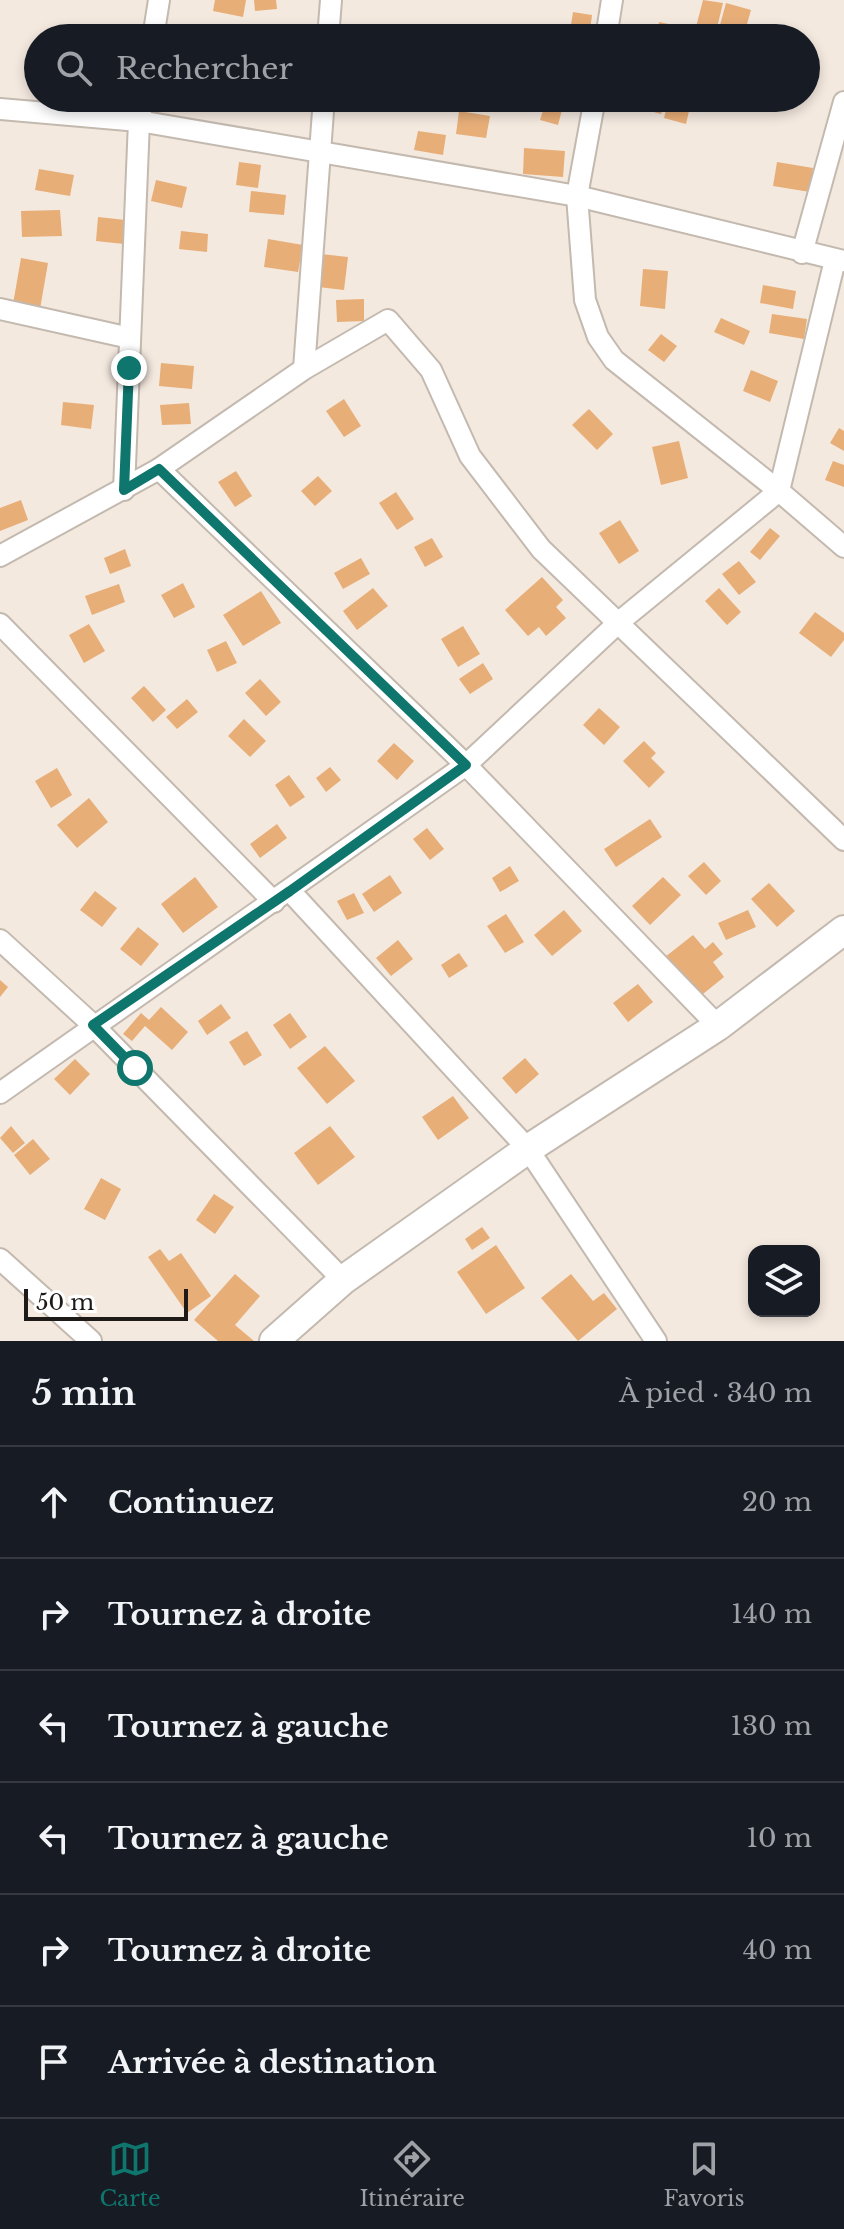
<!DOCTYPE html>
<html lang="fr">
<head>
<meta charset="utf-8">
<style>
	:root { --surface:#171b24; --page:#20242c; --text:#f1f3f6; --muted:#9ea1a6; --line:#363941; --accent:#0f766e }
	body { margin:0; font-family:"Libre Baskerville",serif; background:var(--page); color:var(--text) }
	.controls { position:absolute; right:24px; bottom:24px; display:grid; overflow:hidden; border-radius:16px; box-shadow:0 4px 12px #0003 }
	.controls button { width:72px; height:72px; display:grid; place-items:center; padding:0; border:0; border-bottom:2px solid var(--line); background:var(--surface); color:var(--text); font:40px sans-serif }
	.scale { position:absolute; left:24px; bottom:20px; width:164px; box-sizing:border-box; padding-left:8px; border:4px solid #1e1a17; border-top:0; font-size:22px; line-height:28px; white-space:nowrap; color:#1e1a17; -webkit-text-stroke:6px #fff; paint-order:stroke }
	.stop { position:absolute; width:24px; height:24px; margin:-18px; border:6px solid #0f766e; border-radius:50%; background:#fff }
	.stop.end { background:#0f766e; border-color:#fff; box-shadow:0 2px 8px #0008 }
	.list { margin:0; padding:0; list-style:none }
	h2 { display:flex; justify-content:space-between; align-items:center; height:104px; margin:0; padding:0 32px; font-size:34px }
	h2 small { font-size:26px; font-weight:400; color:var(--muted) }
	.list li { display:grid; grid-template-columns:52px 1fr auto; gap:24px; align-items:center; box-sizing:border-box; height:112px; padding:0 32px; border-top:2px solid var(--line) }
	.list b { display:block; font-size:30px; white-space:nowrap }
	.list em { font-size:26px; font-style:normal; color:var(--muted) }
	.icon { flex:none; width:44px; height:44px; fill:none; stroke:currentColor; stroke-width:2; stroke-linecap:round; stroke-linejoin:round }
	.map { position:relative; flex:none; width:844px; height:1341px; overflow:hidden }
	.search { position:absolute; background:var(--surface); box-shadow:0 4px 12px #0003; left:24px; right:24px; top:24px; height:88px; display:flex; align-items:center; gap:20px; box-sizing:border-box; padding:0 28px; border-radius:44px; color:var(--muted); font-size:30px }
	.sheet { height:776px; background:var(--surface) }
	nav { display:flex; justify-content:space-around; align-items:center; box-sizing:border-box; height:112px; border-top:2px solid var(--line); background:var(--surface); font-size:22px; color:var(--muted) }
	nav a { display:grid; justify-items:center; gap:4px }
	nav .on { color:var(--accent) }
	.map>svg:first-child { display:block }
</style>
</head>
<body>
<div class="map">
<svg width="844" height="1341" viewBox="0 0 844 1341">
	<rect width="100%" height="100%" fill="#f4e9df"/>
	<g fill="#e7ae78">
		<polygon points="215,0 246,0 243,17 213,11"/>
		<polygon points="254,0 276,0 277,9 255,11"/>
		<polygon points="703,0 723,3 716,32 696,27"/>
		<polygon points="726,3 751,10 743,38 717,36"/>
		<polygon points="573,12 592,15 589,38 569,38"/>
		<polygon points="659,22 693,29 691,38 656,38"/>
		<polygon points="104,28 130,34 130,38 102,38"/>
		<polygon points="141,98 162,98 158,119 138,116"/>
		<polygon points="361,98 395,98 394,105 361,102"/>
		<polygon points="640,98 664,104 661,114 638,108"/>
		<polygon points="669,98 692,98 686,124 664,118"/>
		<polygon points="546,101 563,106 558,125 540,120"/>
		<polygon points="459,111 490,116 486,138 456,134"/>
		<polygon points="418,131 446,135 443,155 414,150"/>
		<polygon points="524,148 565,151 563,177 523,174"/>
		<polygon points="239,162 261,165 258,188 236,185"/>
		<polygon points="777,162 813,168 810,192 773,186"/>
		<polygon points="39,169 74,175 70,196 35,190"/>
		<polygon points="156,180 187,187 182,208 151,201"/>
		<polygon points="251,191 286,195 284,215 249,212"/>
		<polygon points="60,210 62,236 22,237 21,211"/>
		<polygon points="98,217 135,221 133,245 96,241"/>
		<polygon points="181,231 208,234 207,252 179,249"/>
		<polygon points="268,239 303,245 298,272 264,267"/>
		<polygon points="321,254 348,257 344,290 318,287"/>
		<polygon points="21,258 48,263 40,309 13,304"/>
		<polygon points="643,269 668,271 665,309 640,306"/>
		<polygon points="763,285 796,291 793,309 760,303"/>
		<polygon points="364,299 364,321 337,322 336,300"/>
		<polygon points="772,314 807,319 804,339 769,333"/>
		<polygon points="721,318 750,331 744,345 714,332"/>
		<polygon points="661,334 677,346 664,362 648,350"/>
		<polygon points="161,363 194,366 192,389 159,386"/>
		<polygon points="751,370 778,381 770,402 743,391"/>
		<polygon points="344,399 361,426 344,437 326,411"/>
		<polygon points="63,402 94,405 91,429 61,425"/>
		<polygon points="189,403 191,424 162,425 160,405"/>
		<polygon points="589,409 613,434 597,450 572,425"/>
		<polygon points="839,428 844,431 844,451 830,443"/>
		<polygon points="679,441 688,478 661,485 652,447"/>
		<polygon points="833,461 844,465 844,487 825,480"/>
		<polygon points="236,471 252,496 235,507 218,482"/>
		<polygon points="318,476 332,491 315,506 301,491"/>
		<polygon points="396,492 414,519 397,530 379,503"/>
		<polygon points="21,500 28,520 0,531 0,508"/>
		<polygon points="620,520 639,551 619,564 599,533"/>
		<polygon points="770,528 780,536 760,560 750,552"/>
		<polygon points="432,538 443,557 425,567 414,547"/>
		<polygon points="125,549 131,566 110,574 104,558"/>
		<polygon points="361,558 370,574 343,589 334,573"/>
		<polygon points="739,561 756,582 739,595 722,574"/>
		<polygon points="542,577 563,600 556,607 566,618 546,636 539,627 528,636 505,610"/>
		<polygon points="183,583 195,607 174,618 161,595"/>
		<polygon points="119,584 125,602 92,615 85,596"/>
		<polygon points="373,588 388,606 357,630 343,611"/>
		<polygon points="719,588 741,612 727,625 705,601"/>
		<polygon points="261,591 281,623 243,646 223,615"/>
		<polygon points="815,612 844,633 844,640 831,657 799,633"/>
		<polygon points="89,624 105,651 84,663 69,635"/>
		<polygon points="463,626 480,654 458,667 441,639"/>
		<polygon points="226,641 237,663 217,672 207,650"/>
		<polygon points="483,663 493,679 470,694 459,679"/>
		<polygon points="260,679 281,702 266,716 245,693"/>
		<polygon points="144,686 166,710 153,722 131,698"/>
		<polygon points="187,699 198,712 177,729 166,717"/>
		<polygon points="599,708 620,727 604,745 583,725"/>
		<polygon points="244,719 266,741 250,757 228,736"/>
		<polygon points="644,741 656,753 651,758 665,772 649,788 623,761"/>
		<polygon points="394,743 414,761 397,780 377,761"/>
		<polygon points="330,767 341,780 326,792 316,778"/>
		<polygon points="57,768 72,795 51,808 35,781"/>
		<polygon points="289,775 305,797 290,807 275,785"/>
		<polygon points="89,798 108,822 77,848 57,825"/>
		<polygon points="650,819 662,837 616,867 604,849"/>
		<polygon points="277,824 287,838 260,858 250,844"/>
		<polygon points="427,828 444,849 430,860 413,839"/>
		<polygon points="704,862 721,881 706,895 688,876"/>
		<polygon points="510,866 519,881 500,892 492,878"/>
		<polygon points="390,875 402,893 374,912 362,894"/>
		<polygon points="195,877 218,907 183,933 161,904"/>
		<polygon points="663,877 681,895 650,925 632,906"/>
		<polygon points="769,883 795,911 777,927 751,899"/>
		<polygon points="95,891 117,908 102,927 80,910"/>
		<polygon points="354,893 364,913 347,920 337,901"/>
		<polygon points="564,910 582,931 552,956 534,935"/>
		<polygon points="748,910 756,927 726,940 718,923"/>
		<polygon points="506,914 524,942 505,953 487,926"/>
		<polygon points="138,927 159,944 141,966 120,949"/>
		<polygon points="693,935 705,949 713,942 723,954 713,962 724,977 698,998 665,957"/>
		<polygon points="398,940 413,959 391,976 376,958"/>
		<polygon points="459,953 468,966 449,978 441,965"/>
		<polygon points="0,980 8,987 0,997"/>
		<polygon points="638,984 653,1002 628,1022 613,1003"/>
		<polygon points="221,1004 231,1018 207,1035 198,1021"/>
		<polygon points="161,1007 188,1032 172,1050 145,1026 132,1041 123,1034 141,1013 149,1020"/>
		<polygon points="290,1013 307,1037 290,1049 273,1025"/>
		<polygon points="247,1031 262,1055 244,1066 229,1042"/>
		<polygon points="325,1046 355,1081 327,1104 297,1068"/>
		<polygon points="525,1058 539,1074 516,1094 502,1078"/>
		<polygon points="75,1059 90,1074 70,1095 54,1079"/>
		<polygon points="453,1096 469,1118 438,1140 422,1117"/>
		<polygon points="11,1126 25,1143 13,1153 0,1138"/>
		<polygon points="330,1126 355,1157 318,1185 294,1153"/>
		<polygon points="33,1139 50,1159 30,1175 14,1155"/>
		<polygon points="101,1178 121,1189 105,1220 84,1209"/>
		<polygon points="214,1194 234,1207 215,1234 196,1220"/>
		<polygon points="482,1227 490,1238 472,1250 465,1239"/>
		<polygon points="496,1245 525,1288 486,1314 457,1272"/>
		<polygon points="160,1249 169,1261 181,1253 211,1296 187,1313 148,1257"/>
		<polygon points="235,1274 260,1296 235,1325 254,1341 218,1341 194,1320"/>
		<polygon points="571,1274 593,1301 604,1293 617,1309 578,1341 541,1298"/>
	</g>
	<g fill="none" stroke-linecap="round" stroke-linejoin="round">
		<defs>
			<g id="street">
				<polyline points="153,38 159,0"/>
				<polyline points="328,38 331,0"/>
				<polyline points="606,38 612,0"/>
				<polyline points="595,98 577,196 585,300 598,337 614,360 779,491 844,547"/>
				<polyline points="0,109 139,121 577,196 844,261"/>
				<polyline points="802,253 844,102"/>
				<polyline points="0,309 130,338"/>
				<polyline points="304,369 324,98"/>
				<polyline points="159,469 466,765 718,1026"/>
				<polyline points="124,490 139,121 143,98"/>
				<polyline points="0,556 159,469 304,369 388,320 431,370 470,456 541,549 844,840"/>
				<polyline points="0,624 274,902"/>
				<polyline points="290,891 528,1149 656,1341"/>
				<polyline points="0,940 93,1025 343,1280"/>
				<polyline points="0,1093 466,765 619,622 779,491 835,260"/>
				<polyline points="0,1259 91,1341"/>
			</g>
			<polyline id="secondary" points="274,1341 343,1280 528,1149 718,1026 844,930"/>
		</defs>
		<use href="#street" stroke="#c3b9af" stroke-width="24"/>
		<use href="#secondary" stroke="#c3b9af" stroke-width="32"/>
		<use href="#street" stroke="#fff" stroke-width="20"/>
		<use href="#secondary" stroke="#fff" stroke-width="28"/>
	</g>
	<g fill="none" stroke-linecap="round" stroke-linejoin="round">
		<polyline stroke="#0f766e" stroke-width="10" points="129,368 124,490 159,469 466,765 290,891 93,1025 135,1068"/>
	</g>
</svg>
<div class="controls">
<button><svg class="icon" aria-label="layers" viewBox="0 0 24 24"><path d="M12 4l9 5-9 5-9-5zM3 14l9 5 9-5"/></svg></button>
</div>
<div class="scale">50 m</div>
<div class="stop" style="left:135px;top:1068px"></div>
<div class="stop end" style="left:129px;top:368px"></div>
<div class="search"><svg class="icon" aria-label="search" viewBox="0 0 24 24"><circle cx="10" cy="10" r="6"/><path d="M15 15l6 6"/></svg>Rechercher</div>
</div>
<section class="sheet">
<h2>5 min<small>À pied · 340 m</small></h2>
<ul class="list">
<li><svg class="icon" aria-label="ahead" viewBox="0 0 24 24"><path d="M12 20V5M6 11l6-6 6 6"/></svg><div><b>Continuez</b></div><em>20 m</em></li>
<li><svg class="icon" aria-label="right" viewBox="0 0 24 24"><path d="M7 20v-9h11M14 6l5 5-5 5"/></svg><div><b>Tournez à droite</b></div><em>140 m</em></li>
<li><svg class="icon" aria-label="left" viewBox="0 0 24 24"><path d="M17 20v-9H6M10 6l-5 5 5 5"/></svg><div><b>Tournez à gauche</b></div><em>130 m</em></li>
<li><svg class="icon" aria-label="left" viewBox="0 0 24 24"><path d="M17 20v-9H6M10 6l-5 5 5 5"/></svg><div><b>Tournez à gauche</b></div><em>10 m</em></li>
<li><svg class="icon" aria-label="right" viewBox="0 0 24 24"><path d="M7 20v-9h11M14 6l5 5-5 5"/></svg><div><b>Tournez à droite</b></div><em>40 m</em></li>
<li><svg class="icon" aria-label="arrive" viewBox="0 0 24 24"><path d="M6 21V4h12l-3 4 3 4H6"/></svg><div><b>Arrivée à destination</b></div></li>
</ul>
</section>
<nav>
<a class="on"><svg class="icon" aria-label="map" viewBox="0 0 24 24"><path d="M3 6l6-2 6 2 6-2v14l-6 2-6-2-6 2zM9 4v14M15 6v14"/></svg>Carte</a>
<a><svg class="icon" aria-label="directions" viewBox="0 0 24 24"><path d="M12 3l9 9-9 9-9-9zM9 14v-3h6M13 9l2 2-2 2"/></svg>Itinéraire</a>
<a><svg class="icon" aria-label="saved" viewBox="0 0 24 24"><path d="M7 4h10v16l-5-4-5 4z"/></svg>Favoris</a>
</nav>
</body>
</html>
